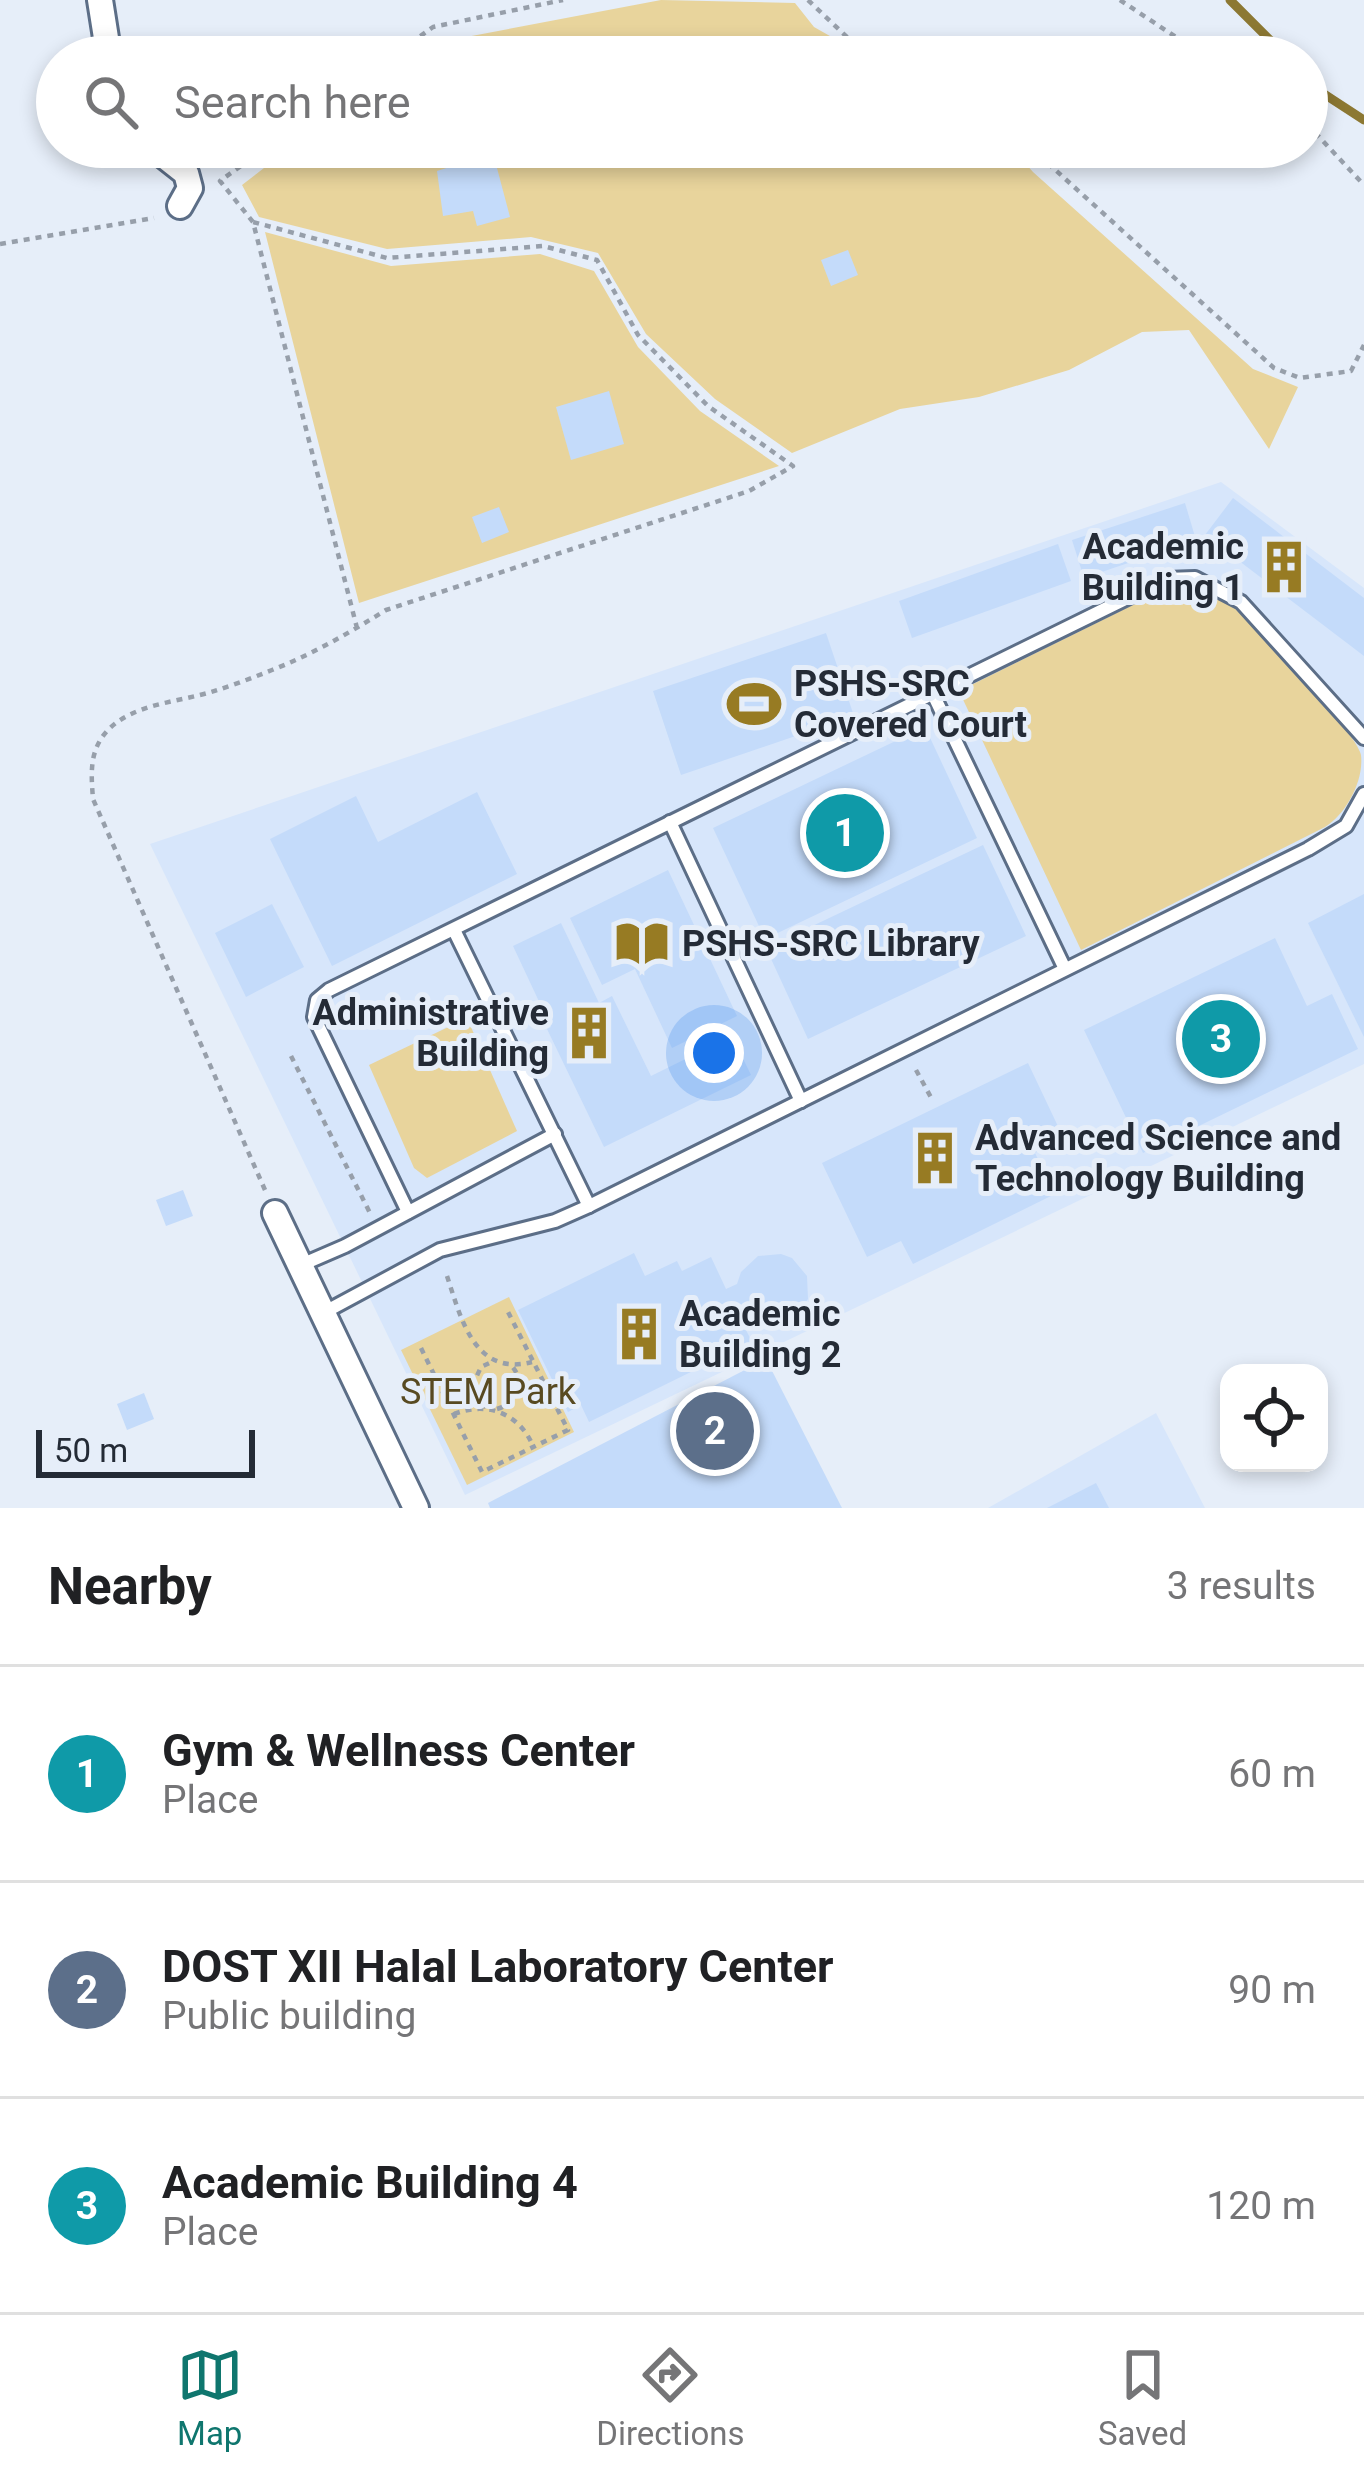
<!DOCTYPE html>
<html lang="en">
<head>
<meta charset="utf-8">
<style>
	:root { --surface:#fff; --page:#f6f6f6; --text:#202124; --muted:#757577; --line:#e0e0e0; --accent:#0f766e }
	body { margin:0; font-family:Roboto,sans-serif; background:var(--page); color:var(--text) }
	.controls { position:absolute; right:36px; bottom:36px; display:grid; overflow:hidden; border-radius:24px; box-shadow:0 6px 18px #0003 }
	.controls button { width:108px; height:108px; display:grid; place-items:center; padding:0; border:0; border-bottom:3px solid var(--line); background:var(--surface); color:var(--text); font:60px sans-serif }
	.scale { position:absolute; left:36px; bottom:30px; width:219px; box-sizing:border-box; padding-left:12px; border:6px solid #242b36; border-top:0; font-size:33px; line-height:42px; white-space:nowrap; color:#242b36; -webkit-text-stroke:9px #e6eef9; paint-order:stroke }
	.you { position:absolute; left:714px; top:1053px; width:42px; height:42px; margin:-30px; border:9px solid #fff; border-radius:50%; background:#1a73e8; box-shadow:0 0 0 18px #1a73e833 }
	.badge { display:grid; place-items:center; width:78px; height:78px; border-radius:50%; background:var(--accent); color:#fff; font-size:39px; font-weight:700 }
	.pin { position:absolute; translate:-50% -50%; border:6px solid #fff; box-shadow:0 3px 12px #0006 }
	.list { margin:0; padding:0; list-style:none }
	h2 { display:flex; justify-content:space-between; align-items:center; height:156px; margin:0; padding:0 48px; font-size:51px }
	h2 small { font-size:39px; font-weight:400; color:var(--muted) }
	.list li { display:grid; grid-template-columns:78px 1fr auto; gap:36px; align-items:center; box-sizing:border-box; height:216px; padding:0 48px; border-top:3px solid var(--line) }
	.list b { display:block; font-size:45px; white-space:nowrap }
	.list p { margin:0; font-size:39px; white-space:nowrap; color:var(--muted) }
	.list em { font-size:39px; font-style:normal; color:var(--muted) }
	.icon { flex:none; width:66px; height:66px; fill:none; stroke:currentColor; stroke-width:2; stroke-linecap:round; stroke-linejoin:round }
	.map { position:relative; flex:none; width:1364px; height:1508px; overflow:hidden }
	.search { position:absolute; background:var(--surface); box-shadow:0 6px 18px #0003; left:36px; right:36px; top:36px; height:132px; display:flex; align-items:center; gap:30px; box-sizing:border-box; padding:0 42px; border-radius:66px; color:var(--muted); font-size:45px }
	.sheet { height:804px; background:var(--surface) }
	nav { display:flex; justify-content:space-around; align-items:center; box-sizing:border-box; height:168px; border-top:3px solid var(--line); background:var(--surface); font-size:33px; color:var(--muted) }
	nav a { display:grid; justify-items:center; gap:6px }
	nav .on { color:var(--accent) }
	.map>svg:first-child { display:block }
	.built { fill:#d7e6fb }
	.green { fill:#e8d49c }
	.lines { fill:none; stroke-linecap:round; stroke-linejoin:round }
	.stream { stroke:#8c7833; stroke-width:9 }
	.building { fill:#c4dbfa }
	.lane-casing { stroke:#5c6e87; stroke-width:18 }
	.street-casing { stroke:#5c6e87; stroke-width:30 }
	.path { stroke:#979faa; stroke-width:4.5; stroke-dasharray:6 6; stroke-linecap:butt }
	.lane { stroke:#fff; stroke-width:12 }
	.street { stroke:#fff; stroke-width:24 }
	.labels { text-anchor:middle; stroke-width:10; stroke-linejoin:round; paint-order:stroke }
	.poi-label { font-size:36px; font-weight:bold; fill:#242b36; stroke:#e6eef9; text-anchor:start }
	.park-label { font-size:36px; fill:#584a21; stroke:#e6eef9 }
</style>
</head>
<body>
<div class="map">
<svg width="1364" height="1508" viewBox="0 0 1364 1508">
	<rect width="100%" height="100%" fill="#e6eef9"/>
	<g class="built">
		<polygon points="1221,482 1364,588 1364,1064 465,1495 150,844"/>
		<polygon points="1156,1413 1205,1508 988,1508"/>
	</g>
	<g class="green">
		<polygon points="661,0 795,3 814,27 867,57 409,57 424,45"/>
		<polygon points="291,147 1011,147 1033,172 1253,369 1298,387 1269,449 1189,330 1142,332 1069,370 979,397 900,409 792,453 715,399 646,334 598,253 531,237 387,249 259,217 242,185"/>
		<polygon points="265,232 391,266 540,254 594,271 638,347 700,411 779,466 359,603"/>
		<path d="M 1187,588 C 1202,590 1219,596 1231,605 C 1254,624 1355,730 1361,755 C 1364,781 1346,814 1325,827 L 1081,950 L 959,691 L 1157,593 Z"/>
		<polygon points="467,1018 517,1131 427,1178 414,1168 369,1065"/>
		<polygon points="509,1297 574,1432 467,1485 401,1350"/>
	</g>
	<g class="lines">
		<g class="stream">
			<polyline points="1230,0 1287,57"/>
			<polyline points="1307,78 1321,92 1364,120"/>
		</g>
	</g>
	<g class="building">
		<polygon points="493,153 510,217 477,226 473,211 443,216 437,171"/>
		<polygon points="848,250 858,275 831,286 821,260"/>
		<polygon points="609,391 624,444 571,460 556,407"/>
		<polygon points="1233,498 1364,598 1364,656 1205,535"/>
		<polygon points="1185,503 1196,540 1084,578 1072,540"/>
		<polygon points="499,507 509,532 482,543 472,517"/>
		<polygon points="1058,544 1071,581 912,638 899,601"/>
		<polygon points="826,633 854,716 681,775 653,691"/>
		<polygon points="925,727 977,838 765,939 713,828"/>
		<polygon points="477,792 517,874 332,966 270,839 356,796 378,842"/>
		<polygon points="983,845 1026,936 808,1039 766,948"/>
		<polygon points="668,870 737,1016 672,1048 635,969 602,985 570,918"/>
		<polygon points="1364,894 1364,1037 1308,923"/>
		<polygon points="272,904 304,967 246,997 215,933"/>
		<polygon points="561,923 599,1003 612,996 651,1076 732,1036 751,1075 604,1147 547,1029 551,1027 513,946"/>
		<polygon points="1275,938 1307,1006 1332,994 1358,1049 1143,1153 1084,1030"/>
		<polygon points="1028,1063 1064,1139 1035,1153 1055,1194 913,1264 901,1241 867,1257 822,1163"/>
		<polygon points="183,1190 193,1216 166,1226 156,1200"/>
		<polygon points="634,1253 645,1276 677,1261 682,1271 711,1257 726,1289 737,1284 741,1272 758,1256 781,1254 792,1258 807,1276 808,1299 794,1318 783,1324 771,1326 749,1317 741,1320 752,1342 589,1422 581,1405 568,1412 518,1310"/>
		<polygon points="766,1359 842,1508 490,1508 488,1503"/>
		<polygon points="144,1393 154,1419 127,1430 117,1404"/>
		<polygon points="1096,1483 1109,1508 1047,1508"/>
	</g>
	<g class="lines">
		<defs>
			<g id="lane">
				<polyline points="932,692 1065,969"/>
				<polyline points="670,822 801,1101"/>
				<polyline points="454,930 589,1206"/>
				<polyline points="408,1212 314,1017 317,1000 329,990 1166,579 1195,578 1241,602 1364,738"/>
				<polyline points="301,1265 345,1246 555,1134"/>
				<polyline points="323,1313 440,1250 555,1221 589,1206 1308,849 1346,826 1364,794"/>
			</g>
			<g id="street">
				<polyline points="100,0 109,57"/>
				<polyline points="153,147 186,173 190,188 180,206"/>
				<polyline points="275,1213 416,1508"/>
			</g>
		</defs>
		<use href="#lane" class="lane-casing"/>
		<use href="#street" class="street-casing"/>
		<g class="path">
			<polyline points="808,0 850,40 897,57"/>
			<polyline points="1120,0 1206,57"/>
			<polyline points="391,57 433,27 563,0"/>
			<polyline points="1307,124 1364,185"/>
			<polyline points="1030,147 1274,368 1300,378 1351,371 1364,345"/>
			<polyline points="253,222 220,181 267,147"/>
			<polyline points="0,244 154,218"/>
			<polyline points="291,1056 370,1213"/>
			<polyline points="916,1070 933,1101"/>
			<path d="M 265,1190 L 93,799 C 91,773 89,750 108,730 C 133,704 178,702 211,692 C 231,686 252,678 272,670 C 313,654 349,633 386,610 L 749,491 L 793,466 L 708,406 L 638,335 L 597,260 L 543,246 L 387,258 L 253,222 L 357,628"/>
			<path d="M 447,1276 C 461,1318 474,1377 532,1362"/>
			<polyline points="421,1348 482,1472 568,1430 507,1310"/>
			<polyline points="486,1408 474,1382 481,1367 494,1361"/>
			<path d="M 497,1409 C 520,1402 527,1382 510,1364"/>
			<path d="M 454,1414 C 487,1401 519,1413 533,1446"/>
		</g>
		<use href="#lane" class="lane"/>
		<use href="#street" class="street"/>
	</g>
	<defs>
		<symbol id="building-bare" viewBox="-9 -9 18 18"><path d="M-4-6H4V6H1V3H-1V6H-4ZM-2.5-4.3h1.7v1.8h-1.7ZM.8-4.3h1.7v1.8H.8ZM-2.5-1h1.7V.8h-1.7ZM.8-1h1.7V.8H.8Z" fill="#977b23" stroke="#e6eef9" stroke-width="2.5" paint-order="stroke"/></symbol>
		<symbol id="stadium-bare" viewBox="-9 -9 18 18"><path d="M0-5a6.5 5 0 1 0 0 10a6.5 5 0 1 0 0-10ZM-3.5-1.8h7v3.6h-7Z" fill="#977b23" stroke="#e6eef9" stroke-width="2.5" paint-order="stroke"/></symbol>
		<symbol id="library-bare" viewBox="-9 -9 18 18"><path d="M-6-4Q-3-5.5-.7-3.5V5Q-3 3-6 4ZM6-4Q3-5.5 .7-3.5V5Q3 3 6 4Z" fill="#977b23" stroke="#e6eef9" stroke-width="2.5" paint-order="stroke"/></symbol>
	</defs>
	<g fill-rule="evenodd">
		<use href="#building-bare" x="1246" y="529" width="76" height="76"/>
		<use href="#stadium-bare" x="716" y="666" width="76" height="76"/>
		<use href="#library-bare" x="604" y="905" width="76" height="76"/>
		<use href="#building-bare" x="551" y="995" width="76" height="76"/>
		<use href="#building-bare" x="897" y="1120" width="76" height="76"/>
		<use href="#building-bare" x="601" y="1296" width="76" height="76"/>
	</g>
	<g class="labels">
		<g class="poi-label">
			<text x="1244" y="559" text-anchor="end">Academic<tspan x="1244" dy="41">Building 1</tspan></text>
			<text x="794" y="696">PSHS-SRC<tspan x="794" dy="41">Covered Court</tspan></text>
			<text x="682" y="956">PSHS-SRC Library</text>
			<text x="549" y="1025" text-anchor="end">Administrative<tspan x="549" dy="41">Building</tspan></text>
			<text x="975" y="1150">Advanced Science and<tspan x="975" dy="41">Technology Building</tspan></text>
			<text x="679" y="1326">Academic<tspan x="679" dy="41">Building 2</tspan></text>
		</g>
		<g class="park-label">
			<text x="488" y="1404">STEM Park</text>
		</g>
	</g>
</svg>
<div class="controls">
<button><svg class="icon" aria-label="locate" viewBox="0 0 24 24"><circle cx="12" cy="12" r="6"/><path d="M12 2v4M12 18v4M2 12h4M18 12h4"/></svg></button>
</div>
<div class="scale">50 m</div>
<div class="you"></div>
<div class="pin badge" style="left:845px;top:833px;background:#0f9aa8">1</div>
<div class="pin badge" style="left:715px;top:1431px;background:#5c6f8a">2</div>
<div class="pin badge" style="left:1221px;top:1039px;background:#0f9aa8">3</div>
<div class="search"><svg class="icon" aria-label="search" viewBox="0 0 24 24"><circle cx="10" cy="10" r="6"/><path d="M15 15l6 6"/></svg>Search here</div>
</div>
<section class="sheet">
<h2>Nearby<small>3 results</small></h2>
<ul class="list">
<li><span class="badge" style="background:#0f9aa8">1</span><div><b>Gym &amp; Wellness Center</b><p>Place</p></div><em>60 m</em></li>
<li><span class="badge" style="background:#5c6f8a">2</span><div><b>DOST XII Halal Laboratory Center</b><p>Public building</p></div><em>90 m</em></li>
<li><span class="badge" style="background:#0f9aa8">3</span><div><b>Academic Building 4</b><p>Place</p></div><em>120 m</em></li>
</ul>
</section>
<nav>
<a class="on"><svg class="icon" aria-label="map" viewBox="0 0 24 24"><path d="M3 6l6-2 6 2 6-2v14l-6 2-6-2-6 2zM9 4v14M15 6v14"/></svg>Map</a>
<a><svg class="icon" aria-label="directions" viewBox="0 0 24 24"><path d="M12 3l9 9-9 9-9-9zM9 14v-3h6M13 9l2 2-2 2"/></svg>Directions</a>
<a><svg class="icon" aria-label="saved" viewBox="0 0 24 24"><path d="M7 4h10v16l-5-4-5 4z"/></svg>Saved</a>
</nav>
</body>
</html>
